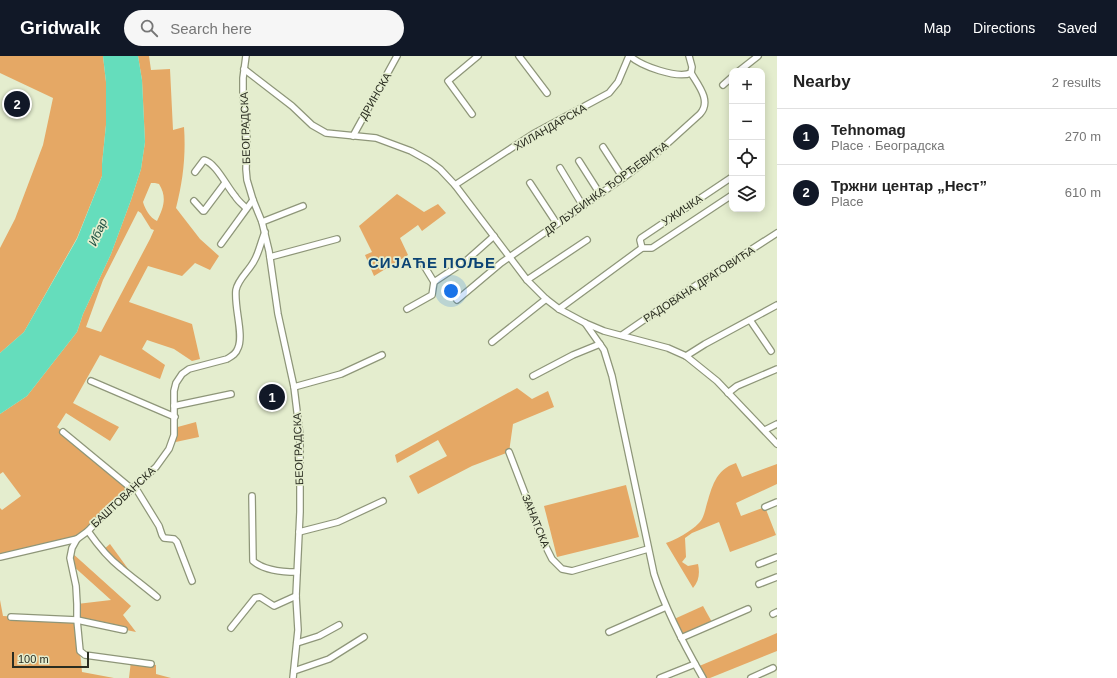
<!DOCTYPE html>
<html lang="en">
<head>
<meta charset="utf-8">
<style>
	:root { --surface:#fff; --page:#f6f6f6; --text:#222; --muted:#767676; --line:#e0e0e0; --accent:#111827 }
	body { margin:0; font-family:Helvetica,sans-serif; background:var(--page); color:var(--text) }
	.controls { position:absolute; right:12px; top:12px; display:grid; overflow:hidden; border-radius:8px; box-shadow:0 2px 10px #0003 }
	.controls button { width:36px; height:36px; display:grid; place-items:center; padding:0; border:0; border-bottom:1px solid var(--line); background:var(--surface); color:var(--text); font:20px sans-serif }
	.scale { position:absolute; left:12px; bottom:10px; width:77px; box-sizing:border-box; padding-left:4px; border:2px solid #2a2d21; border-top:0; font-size:11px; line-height:14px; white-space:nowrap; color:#2a2d21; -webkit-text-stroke:3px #e4edce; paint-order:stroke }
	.you { position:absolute; left:451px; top:235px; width:14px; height:14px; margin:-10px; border:3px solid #fff; border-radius:50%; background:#1a73e8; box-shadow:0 0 0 6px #1a73e833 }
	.badge { display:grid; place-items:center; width:26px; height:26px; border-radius:50%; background:var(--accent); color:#fff; font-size:13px; font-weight:700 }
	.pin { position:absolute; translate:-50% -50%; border:2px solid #fff; box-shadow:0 1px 4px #0006 }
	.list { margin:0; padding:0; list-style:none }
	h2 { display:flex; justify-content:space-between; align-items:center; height:52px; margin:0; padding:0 16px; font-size:17px }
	h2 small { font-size:13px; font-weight:400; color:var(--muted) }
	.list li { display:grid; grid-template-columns:26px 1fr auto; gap:12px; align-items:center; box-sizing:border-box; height:56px; padding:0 16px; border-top:1px solid var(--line) }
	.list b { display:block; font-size:15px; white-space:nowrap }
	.list p { margin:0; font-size:13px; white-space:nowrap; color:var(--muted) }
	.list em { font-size:13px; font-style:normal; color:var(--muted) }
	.icon { flex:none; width:22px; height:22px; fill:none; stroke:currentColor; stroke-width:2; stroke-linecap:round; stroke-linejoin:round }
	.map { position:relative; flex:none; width:777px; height:622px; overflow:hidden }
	header { display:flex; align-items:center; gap:24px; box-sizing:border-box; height:56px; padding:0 20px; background:var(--accent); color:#fff }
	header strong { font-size:19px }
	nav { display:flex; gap:22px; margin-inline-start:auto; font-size:14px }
	.search { width:280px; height:36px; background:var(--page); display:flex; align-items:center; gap:10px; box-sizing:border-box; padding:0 14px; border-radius:22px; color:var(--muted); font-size:15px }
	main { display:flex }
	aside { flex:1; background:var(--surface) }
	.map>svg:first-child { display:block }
	.green { fill:#e5a865; fill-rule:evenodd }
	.water { fill:#65ddbc }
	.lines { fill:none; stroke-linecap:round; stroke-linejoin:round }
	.street-casing { stroke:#8e9679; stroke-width:8 }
	.street { stroke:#fff; stroke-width:5.5 }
	.labels { text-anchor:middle; stroke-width:3.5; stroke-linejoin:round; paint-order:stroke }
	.street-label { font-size:11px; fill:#2a2d21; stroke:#e4edce }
	.water-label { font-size:12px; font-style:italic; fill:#194c3f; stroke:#e4edce }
	.district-label { font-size:15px; font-weight:bold; letter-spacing:1px; fill:#0b4374; stroke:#e4edce }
</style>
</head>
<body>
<header>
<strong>Gridwalk</strong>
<div class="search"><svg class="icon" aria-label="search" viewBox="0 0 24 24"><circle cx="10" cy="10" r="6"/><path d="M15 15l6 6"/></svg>Search here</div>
<nav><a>Map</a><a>Directions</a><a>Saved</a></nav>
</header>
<main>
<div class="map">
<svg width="777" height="622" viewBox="0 0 777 622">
	<rect width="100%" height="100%" fill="#e4edce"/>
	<g class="green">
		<polygon points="0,0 103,0 106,26 106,69 102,108 102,120 77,182 24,276 0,297 0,192 15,163 43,89 53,42 0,17"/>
		<path d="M 138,0 L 149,0 L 151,14 L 170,13 L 173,74 L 184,71 C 186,99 183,125 176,152 L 200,183 L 219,200 L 210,214 L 195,207 L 182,220 L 148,210 L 129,246 L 192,268 L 200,303 L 192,305 L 174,293 L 147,284 L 142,293 L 165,309 L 160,323 L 100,299 L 73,347 L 119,371 L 110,385 L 66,357 L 57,371 L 132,433 L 77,483 L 0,501 L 0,452 L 2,454 L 21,440 L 3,416 L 0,418 L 0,358 L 27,340 L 77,276 L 83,258 L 111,198 L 131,144 L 141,113 L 145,86 L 142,24 ZM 151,127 L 155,127 L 159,128 C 167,141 164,151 157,165 C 150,162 145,153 143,146 ZM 138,155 L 141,157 L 151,173 L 154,174 L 150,183 L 101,276 L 86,271 L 103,224 Z"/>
		<polygon points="397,138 424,156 438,148 446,157 422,175 418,169 400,182 408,199 374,220 365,199 372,196 359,170"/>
		<polygon points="517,332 532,343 548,335 554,351 513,368 509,396 472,410 418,438 409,420 447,400 438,384 397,407 395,399"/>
		<polygon points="196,366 199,381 171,387 174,372"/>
		<path d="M 736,407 L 742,421 L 777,408 L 777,428 L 736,447 L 741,460 L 765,451 L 776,479 L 730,496 L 719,466 L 692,477 L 685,482 L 686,501 L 682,506 L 688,510 L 698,508 C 700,517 699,525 693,532 L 666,487 C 676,484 697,472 702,463 C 704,459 705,455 706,451 C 712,431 715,414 736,407 Z"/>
		<polygon points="626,429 639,481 557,501 544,450"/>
		<polygon points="110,488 134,521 103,494"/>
		<polygon points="71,496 131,550 123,559 136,576 77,564 82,616 114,622 0,622 0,544 3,560 77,564 77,548 111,544 71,508"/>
		<polygon points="703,550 713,568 681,582 672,564"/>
		<polygon points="777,577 777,595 710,622 703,622 697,611"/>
		<polygon points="131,605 156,609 156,618 171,622 129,622"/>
	</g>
	<polygon class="water" points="103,0 138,0 142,24 145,86 141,113 131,144 111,198 83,258 77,276 27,340 0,358 0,297 24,276 77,183 102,120 102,108 106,69 106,26"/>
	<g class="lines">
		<defs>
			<g id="street">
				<polyline points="246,0 243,22 243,40 247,83 246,113 247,124 253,144 262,166 269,195 278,258 294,331 300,380 300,456 296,540 298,574 293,622"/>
				<polyline points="519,0 547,37"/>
				<path d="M 630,0 C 641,10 677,23 691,17"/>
				<polyline points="689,0 692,11 691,17"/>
				<polyline points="244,13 292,50 312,69 326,77 376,82 411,95 429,105 440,113 455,129 527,224 546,243 559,253 585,267 604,275 668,292 686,300 717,325 777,388"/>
				<polyline points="739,15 758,0"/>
				<polyline points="723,29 732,21"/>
				<polyline points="472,58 448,25 478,0"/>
				<polyline points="353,80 397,0"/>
				<polyline points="603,91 623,122"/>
				<polyline points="579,105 600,138"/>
				<polyline points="560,112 583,150"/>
				<path d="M 195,116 L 204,104 C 216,107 227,131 235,140 C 238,145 242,148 246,152"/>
				<polyline points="530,127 557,168"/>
				<polyline points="455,129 533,78 609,37 618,26 629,0"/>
				<polyline points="194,145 203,155 204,155 225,127"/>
				<polyline points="262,166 303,150"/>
				<polyline points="221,188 253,144"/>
				<polyline points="642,192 640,184 641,182 732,121"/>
				<polyline points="270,201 337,183"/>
				<polyline points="423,208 434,226"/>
				<polyline points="527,224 587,184"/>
				<path d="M 457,244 L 501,207 L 623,122 L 658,96 L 700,58 C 712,45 698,29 691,17"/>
				<polyline points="407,253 432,239 434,226 467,204 494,180"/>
				<polyline points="559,253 642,192 652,192 732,139"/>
				<polyline points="750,264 771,295"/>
				<path d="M 585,267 L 604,294 L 612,320 L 654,518 C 666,555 684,589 703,622"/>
				<polyline points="622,279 670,246 777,177"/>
				<polyline points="492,286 546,243"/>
				<polyline points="686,300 705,288 777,249"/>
				<polyline points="533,320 573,299 600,288"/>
				<polyline points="91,325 175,361"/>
				<polyline points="294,331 341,318 382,299"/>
				<polyline points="728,337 737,330 777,313"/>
				<polyline points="174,350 231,338"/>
				<polyline points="765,374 777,368"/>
				<polyline points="63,376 132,433"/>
				<polyline points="509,396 544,487 552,503 562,513 572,515 648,493"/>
				<polyline points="135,431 159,470 162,479 164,482 174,483 177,486 192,525"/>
				<path d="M 252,440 L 253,505 C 265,515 283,516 297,516"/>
				<polyline points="765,451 777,446"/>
				<path d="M 88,475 C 97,488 108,502 121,512 C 133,522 145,531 157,541"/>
				<polyline points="299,476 338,466 383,445"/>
				<polyline points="77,483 72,492 70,502 76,530 77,548 77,564 80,595 85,599 151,608"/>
				<path d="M 0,501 L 77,483 L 88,475 L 104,458 L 156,411 L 169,393 L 174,379 L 174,335 L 176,327 L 182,318 L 189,313 L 227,303 C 232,300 236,298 238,292 C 244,279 234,251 236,234 C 238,223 249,215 254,205 C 259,197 261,185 265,176"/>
				<polyline points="759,508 777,501"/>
				<polyline points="759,528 777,521"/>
				<polyline points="773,558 777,556"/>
				<polyline points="11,561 77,564 124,574"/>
				<polyline points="231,572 255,542 260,541 274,550 296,540"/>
				<polyline points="609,576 666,551"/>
				<polyline points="681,582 748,553"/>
				<polyline points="297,587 319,580 339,569"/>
				<polyline points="294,615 329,603 364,581"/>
				<polyline points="660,622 695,608"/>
				<polyline points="751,622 773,612"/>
			</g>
		</defs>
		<use href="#street" class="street-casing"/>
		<use href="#street" class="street"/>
	</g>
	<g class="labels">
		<g class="street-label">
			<text transform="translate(375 40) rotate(-60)" y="4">ДРИНСКА</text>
			<text transform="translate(550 71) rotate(-30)" y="4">ХИЛАНДАРСКА</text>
			<text transform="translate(245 72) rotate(-92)" y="4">БЕОГРАДСКА</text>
			<text transform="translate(606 132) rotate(-36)" y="4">ДР ЉУБИНКА ЂОРЂЕВИЋА</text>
			<text transform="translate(682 154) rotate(-34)" y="4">УЖИЧКА</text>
			<text transform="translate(699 228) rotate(-33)" y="4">РАДОВАНА ДРАГОВИЋА</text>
			<text transform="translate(298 393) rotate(-92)" y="4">БЕОГРАДСКА</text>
			<text transform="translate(123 441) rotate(-43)" y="4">БАШТОВАНСКА</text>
			<text transform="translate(536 465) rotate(68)" y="4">ЗАНАТСКА</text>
		</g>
		<g class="water-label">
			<text transform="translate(98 176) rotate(-66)" y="4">Ибар</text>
		</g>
		<g class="district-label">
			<text x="432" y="212">СИЈАЋЕ ПОЉЕ</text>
		</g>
	</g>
</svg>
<div class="controls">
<button>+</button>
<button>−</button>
<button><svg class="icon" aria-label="locate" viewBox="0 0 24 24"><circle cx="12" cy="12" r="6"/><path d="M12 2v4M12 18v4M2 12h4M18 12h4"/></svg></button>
<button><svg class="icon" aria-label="layers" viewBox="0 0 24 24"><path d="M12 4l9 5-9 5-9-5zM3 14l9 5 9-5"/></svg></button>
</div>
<div class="scale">100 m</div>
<div class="you"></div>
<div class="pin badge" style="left:272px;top:341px">1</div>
<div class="pin badge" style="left:17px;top:48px">2</div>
</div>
<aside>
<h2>Nearby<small>2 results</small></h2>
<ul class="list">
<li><span class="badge">1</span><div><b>Tehnomag</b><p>Place · Београдска</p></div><em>270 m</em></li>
<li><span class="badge">2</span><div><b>Тржни центар „Нест”</b><p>Place</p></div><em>610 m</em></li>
</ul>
</aside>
</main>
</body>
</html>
